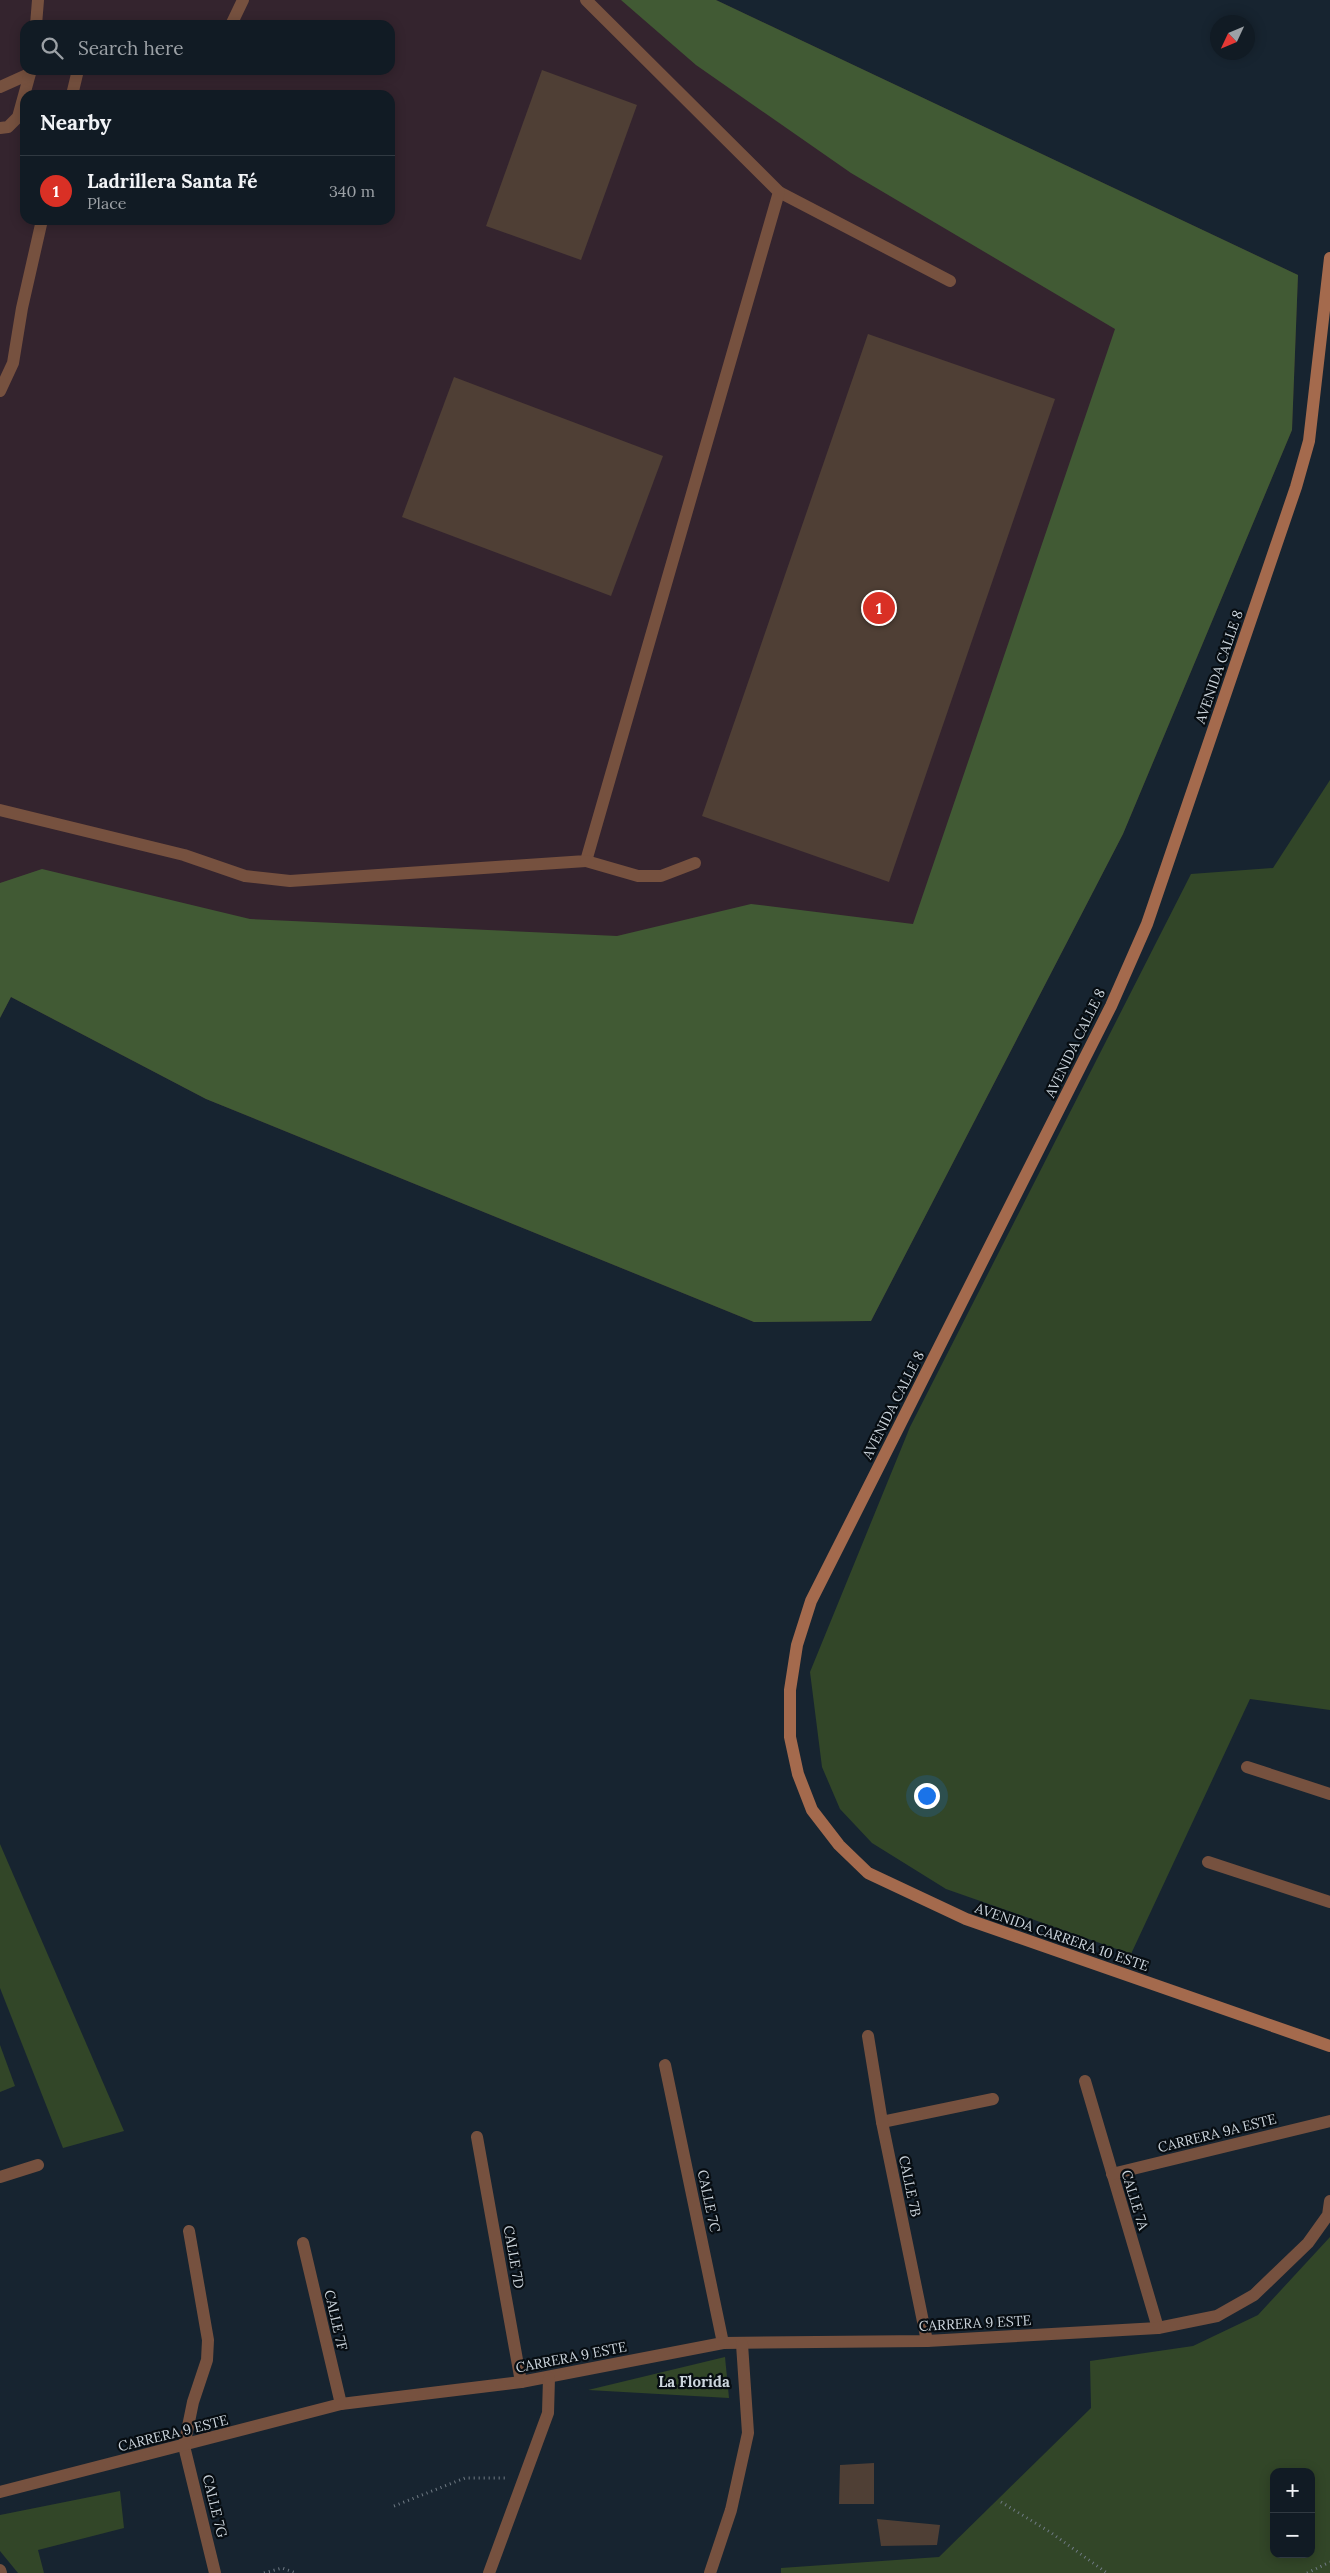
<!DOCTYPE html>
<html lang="en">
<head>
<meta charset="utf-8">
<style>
	:root { --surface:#111b24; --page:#1e2831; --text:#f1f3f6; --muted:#9ca1a6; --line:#303941; --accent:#d93025 }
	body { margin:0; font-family:Lora,serif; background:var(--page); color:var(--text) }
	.controls { position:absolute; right:15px; bottom:15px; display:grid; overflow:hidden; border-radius:10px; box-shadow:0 2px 12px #0003 }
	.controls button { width:45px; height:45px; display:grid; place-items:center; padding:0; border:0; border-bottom:1px solid var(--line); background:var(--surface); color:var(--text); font:25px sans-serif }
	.compass { position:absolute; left:1210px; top:15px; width:45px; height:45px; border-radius:50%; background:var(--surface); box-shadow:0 2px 12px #0003; rotate:226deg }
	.you { position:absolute; left:926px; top:1795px; width:18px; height:18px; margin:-12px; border:4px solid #fff; border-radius:50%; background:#1a73e8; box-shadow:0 0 0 8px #1a73e833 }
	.badge { display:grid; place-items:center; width:32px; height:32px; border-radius:50%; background:var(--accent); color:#fff; font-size:16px; font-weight:700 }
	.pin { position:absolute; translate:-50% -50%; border:2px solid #fff; box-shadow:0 1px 5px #0006 }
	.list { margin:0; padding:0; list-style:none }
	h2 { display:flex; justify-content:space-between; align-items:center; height:65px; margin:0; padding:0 20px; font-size:21px }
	h2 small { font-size:16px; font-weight:400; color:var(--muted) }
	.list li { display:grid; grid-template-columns:32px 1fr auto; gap:15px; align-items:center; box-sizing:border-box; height:70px; padding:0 20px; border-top:1px solid var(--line) }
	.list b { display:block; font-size:19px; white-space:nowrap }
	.list p { margin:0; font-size:16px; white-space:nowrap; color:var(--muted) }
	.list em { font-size:16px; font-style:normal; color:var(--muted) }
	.icon { flex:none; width:28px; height:28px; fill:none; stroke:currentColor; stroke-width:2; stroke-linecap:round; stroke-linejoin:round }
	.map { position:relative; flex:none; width:1330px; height:2573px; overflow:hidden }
	.search { position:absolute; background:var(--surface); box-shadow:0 2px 12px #0003; left:20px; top:20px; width:375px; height:55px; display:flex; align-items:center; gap:12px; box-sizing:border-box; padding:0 18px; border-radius:15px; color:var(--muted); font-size:19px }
	.panel { position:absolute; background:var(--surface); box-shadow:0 2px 12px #0003; left:20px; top:90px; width:375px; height:135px; border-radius:15px }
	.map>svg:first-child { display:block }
	.industrial { fill:#34242e; fill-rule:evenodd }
	.green { fill:#324628; fill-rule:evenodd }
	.forest { fill:#415a34 }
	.building { fill:#4f3f35 }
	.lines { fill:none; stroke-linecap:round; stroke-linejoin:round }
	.path { stroke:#707b85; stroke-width:3; stroke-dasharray:1 4; stroke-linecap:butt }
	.lane { stroke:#76513f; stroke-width:12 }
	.street { stroke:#76513f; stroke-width:12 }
	.secondary { stroke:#a46a4d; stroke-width:12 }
	.labels { text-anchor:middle; stroke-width:4.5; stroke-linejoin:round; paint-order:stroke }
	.street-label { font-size:14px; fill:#ccd5dd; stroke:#070d12 }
	.neighbourhood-label { font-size:15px; font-weight:bold; fill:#ccd5dd; stroke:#070d12 }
</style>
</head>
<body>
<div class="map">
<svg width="1330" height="2573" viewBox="0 0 1330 2573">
	<rect width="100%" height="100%" fill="#172430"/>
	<path class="industrial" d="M 0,0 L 716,0 L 1298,275 L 1292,430 L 1123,834 L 871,1321 L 754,1322 L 206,1099 L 11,997 L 0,1018 ZM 25,25 L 390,25 L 390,70 L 25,70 ZM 25,95 L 390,95 L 390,220 L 25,220 Z"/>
	<g class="green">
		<polygon points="1330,780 1330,1710 1250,1699 1131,1954 946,1889 872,1843 840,1809 822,1767 810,1672 910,1427 1191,874 1273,868"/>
		<polygon points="0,1844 124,2131 63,2148 0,1988"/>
		<polygon points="0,2045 15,2086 0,2092"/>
		<path d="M 1330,2237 L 1330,2573 L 781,2573 L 781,2568 L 939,2557 L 1091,2408 L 1090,2361 L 1193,2346 L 1258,2315 ZM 1274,2472 L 1311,2472 L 1311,2554 L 1274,2554 Z"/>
		<polygon points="725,2357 729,2398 588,2390"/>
		<polygon points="120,2491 124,2528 38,2550 44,2573 18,2573 0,2551 0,2515"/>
	</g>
	<polygon class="forest" points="621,0 716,0 1298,275 1292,430 1123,834 871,1321 754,1322 206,1099 11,997 0,1018 0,883 42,869 250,919 617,936 751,904 913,924 1115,329 851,173 696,65"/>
	<g class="building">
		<polygon points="542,70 637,105 581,260 486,226"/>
		<polygon points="868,334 1055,399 889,882 702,816"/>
		<polygon points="454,377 663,456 611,596 402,517"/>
		<polygon points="874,2463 874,2504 839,2504 840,2465"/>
		<polygon points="877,2519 940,2525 937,2545 881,2546"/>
	</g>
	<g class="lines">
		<g class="path">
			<polyline points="1001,2502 1050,2532 1107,2573"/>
			<polyline points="394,2506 465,2478 505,2478"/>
			<polyline points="264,2573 282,2568 296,2573"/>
			<polyline points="1307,2573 1330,2562"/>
		</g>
		<g class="lane">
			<polyline points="36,25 38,0"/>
			<polyline points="231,25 243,0"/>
			<polyline points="0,87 29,74"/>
			<polyline points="72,95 78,70"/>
			<polyline points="0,128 8,127 18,117 31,70"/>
			<polyline points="779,192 950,281"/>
			<polyline points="0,391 13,363 22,308 42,220"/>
			<polyline points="0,810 184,855 245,876 290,881 586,861 779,192 586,0"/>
			<polyline points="586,861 638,876 661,876 695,863"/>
			<polyline points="882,2122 993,2099"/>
			<polyline points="184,2446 193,2402 207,2360 208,2340 189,2231"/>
		</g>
		<g class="street">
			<polyline points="1247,1767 1330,1794"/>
			<polyline points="1208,1862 1330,1902"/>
			<polyline points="868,2036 882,2122 927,2341"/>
			<polyline points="665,2065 723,2343"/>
			<polyline points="1085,2081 1158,2328"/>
			<polyline points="477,2137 521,2382"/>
			<polyline points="1112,2174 1330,2121"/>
			<polyline points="0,2177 38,2165"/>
			<polyline points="303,2243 341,2404"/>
			<polyline points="184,2446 215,2573"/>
			<polyline points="0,2492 341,2404 521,2382 723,2343 927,2341 1158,2328 1217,2316 1254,2295 1308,2243 1328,2215 1330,2201"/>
			<polyline points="0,2570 1,2573"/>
			<polyline points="489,2573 548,2413 549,2378"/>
			<polyline points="710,2573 731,2510 748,2433 742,2344"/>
		</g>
		<polyline class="secondary" points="1330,258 1309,441 1296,487 1147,924 1111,1006 811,1601 797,1645 790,1690 790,1737 798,1774 812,1810 839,1845 868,1873 966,1919 1330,2046"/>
	</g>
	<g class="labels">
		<g class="street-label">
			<text transform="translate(1219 667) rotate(-71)" y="5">AVENIDA CALLE 8</text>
			<text transform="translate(1075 1043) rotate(-64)" y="5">AVENIDA CALLE 8</text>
			<text transform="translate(893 1405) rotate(-63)" y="5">AVENIDA CALLE 8</text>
			<text transform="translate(1062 1937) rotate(19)" y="5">AVENIDA CARRERA 10 ESTE</text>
			<text transform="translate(1217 2133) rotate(-14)" y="5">CARRERA 9A ESTE</text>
			<text transform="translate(910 2186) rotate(78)" y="5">CALLE 7B</text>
			<text transform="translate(1135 2200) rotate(73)" y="5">CALLE 7A</text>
			<text transform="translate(709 2201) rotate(78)" y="5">CALLE 7C</text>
			<text transform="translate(514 2257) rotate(80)" y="5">CALLE 7D</text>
			<text transform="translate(336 2320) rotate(77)" y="5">CALLE 7F</text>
			<text transform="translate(975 2323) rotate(-3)" y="5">CARRERA 9 ESTE</text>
			<text transform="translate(571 2357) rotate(-11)" y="5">CARRERA 9 ESTE</text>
			<text transform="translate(173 2433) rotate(-14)" y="5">CARRERA 9 ESTE</text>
			<text transform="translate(215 2506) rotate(76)" y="5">CALLE 7G</text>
		</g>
		<g class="neighbourhood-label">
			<text x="694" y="2387">La Florida</text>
		</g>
	</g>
</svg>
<div class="controls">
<button>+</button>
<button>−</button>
</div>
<svg class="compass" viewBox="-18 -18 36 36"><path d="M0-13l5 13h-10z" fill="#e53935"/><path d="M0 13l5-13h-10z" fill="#9ca1a6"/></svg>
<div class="you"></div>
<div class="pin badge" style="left:879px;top:608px">1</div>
<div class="search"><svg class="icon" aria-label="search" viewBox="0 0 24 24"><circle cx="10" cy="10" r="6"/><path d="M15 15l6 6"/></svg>Search here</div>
<section class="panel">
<h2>Nearby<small></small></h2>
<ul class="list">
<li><span class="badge">1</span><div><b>Ladrillera Santa Fé</b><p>Place</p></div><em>340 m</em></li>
</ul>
</section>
</div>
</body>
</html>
